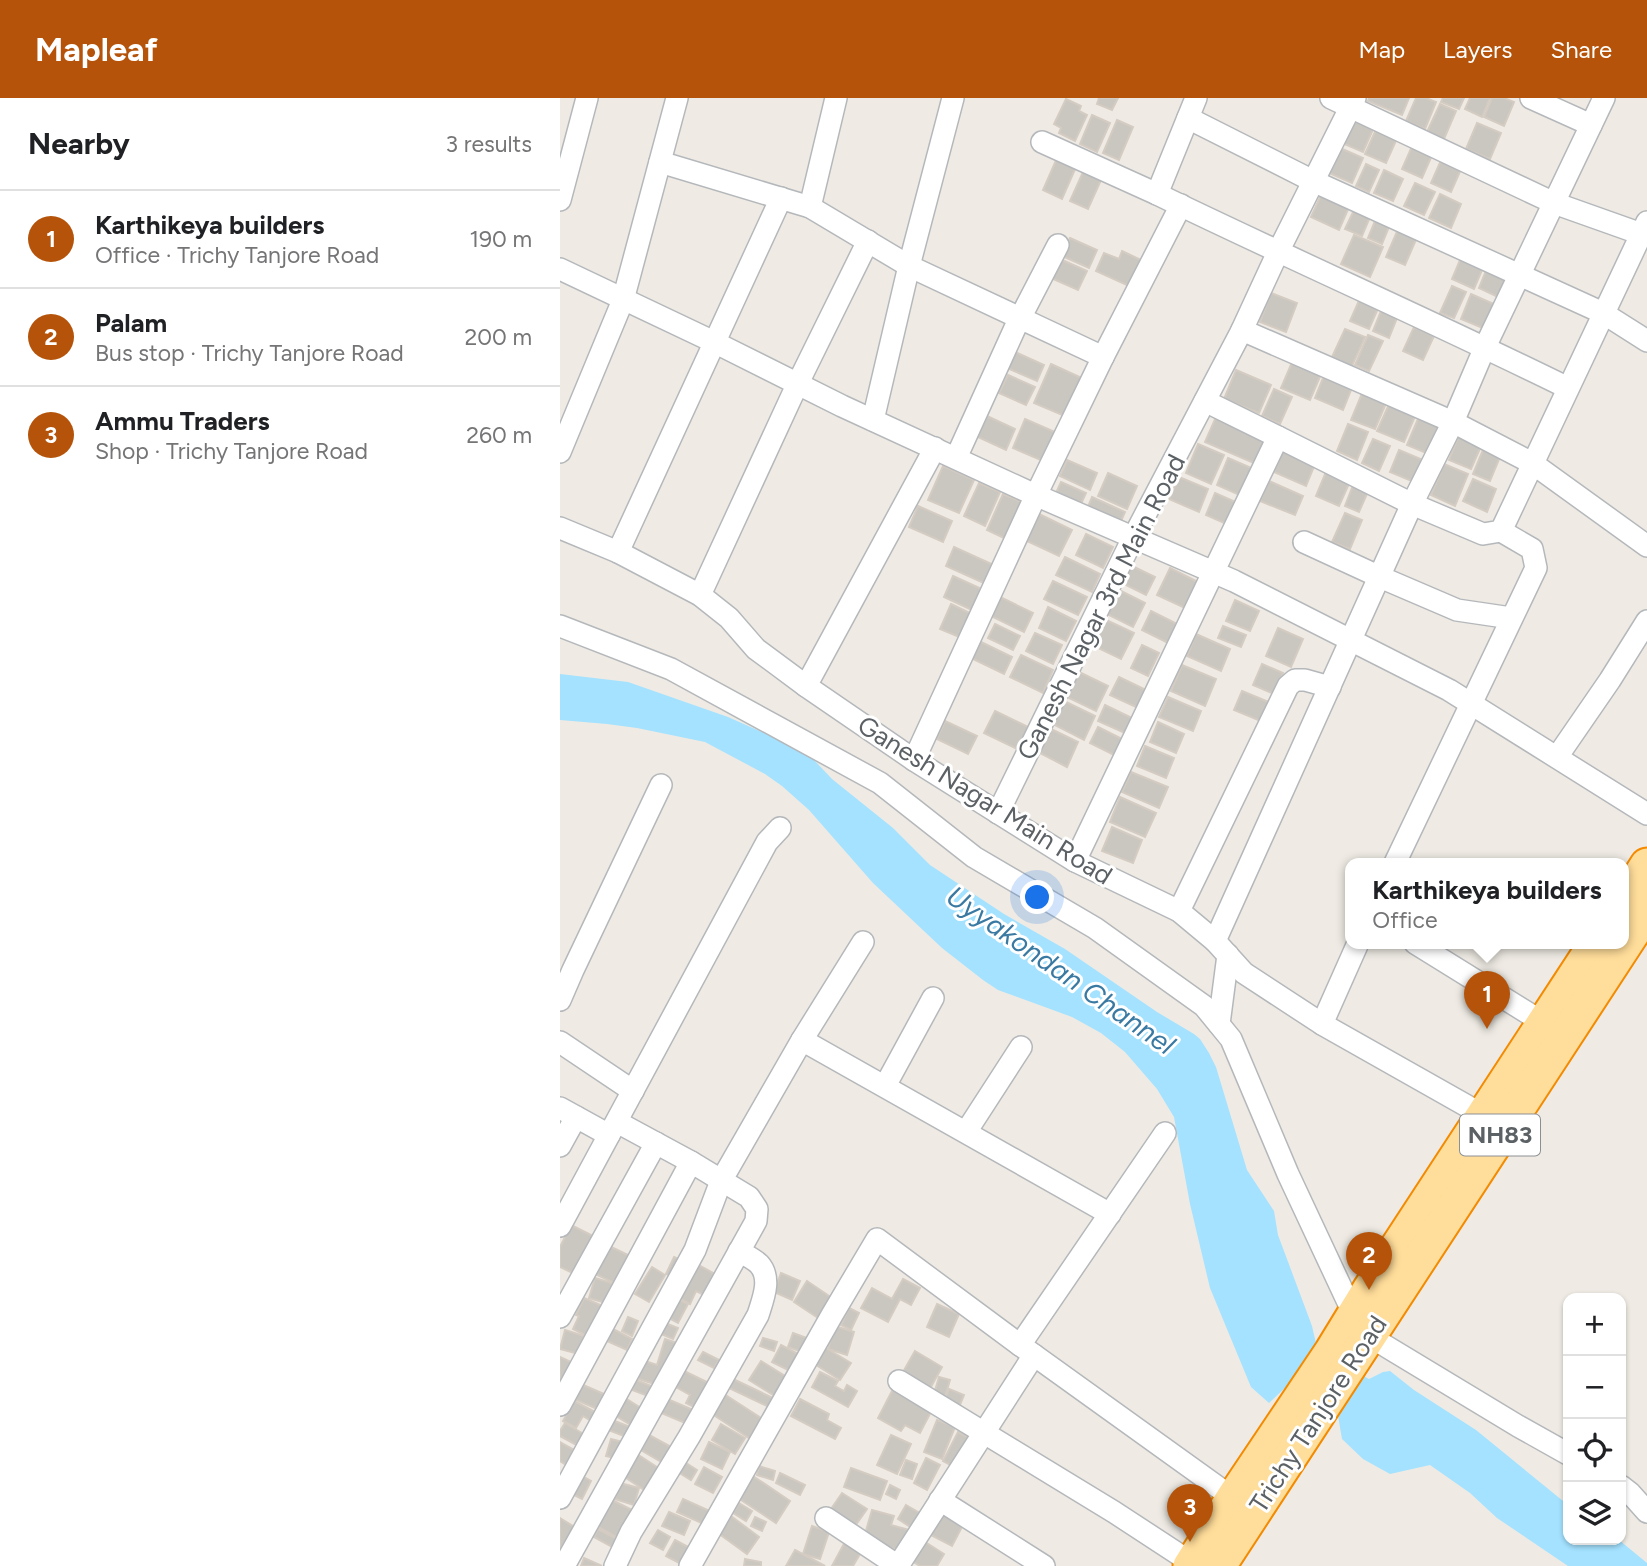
<!DOCTYPE html>
<html lang="en">
<head>
<meta charset="utf-8">
<style>
	:root { --surface:#fff; --page:#f2f2f2; --text:#202124; --muted:#757577; --line:#e0e0e0; --accent:#b45309 }
	body { margin:0; font-family:Figtree,sans-serif; background:var(--page); color:var(--text) }
	.controls { position:absolute; right:21px; bottom:21px; display:grid; overflow:hidden; border-radius:14px; box-shadow:0 2px 5px #0004 }
	.controls button { width:63px; height:63px; display:grid; place-items:center; padding:0; border:0; border-bottom:2px solid var(--line); background:var(--surface); color:var(--text); font:35px sans-serif }
	.you { position:absolute; left:478px; top:800px; width:24px; height:24px; margin:-18px; border:5px solid #fff; border-radius:50%; background:#1a73e8; box-shadow:0 0 0 10px #1a73e833 }
	.badge { display:grid; place-items:center; width:46px; height:46px; border-radius:50%; background:var(--accent); color:#fff; font-size:23px; font-weight:700 }
	.pin { position:absolute; translate:-50% -58px; filter:drop-shadow(0 2px 4px #0008) }
	.pin::after { content:''; position:absolute; top:37px; width:24px; height:21px; background:inherit; clip-path:polygon(0 0,100% 0,50% 100%) }
	.popup { position:absolute; left:785px; top:760px; width:284px; height:91px; box-sizing:border-box; display:grid; place-content:center; border-radius:14px; background:var(--surface); filter:drop-shadow(0 2px 5px #0005); font-size:23px; white-space:nowrap; color:var(--muted) }
	.popup b { font-size:26px; color:var(--text) }
	.popup::after { content:''; position:absolute; left:50%; top:100%; margin-left:-14px; border:14px solid transparent; border-top-color:var(--surface) }
	.list { margin:0; padding:0; list-style:none }
	h2 { display:flex; justify-content:space-between; align-items:center; height:91px; margin:0; padding:0 28px; font-size:30px }
	h2 small { font-size:23px; font-weight:400; color:var(--muted) }
	.list li { display:grid; grid-template-columns:46px 1fr auto; gap:21px; align-items:center; box-sizing:border-box; height:98px; padding:0 28px; border-top:2px solid var(--line) }
	.list b { display:block; font-size:26px; white-space:nowrap }
	.list p { margin:0; font-size:23px; white-space:nowrap; color:var(--muted) }
	.list em { font-size:23px; font-style:normal; color:var(--muted) }
	.icon { flex:none; width:38px; height:38px; fill:none; stroke:currentColor; stroke-width:2; stroke-linecap:round; stroke-linejoin:round }
	.map { position:relative; flex:none; width:1087px; height:1468px; overflow:hidden }
	header { display:flex; align-items:center; gap:42px; box-sizing:border-box; height:98px; padding:0 35px; background:var(--accent); color:#fff }
	header strong { font-size:33px }
	nav { display:flex; gap:38px; margin-inline-start:auto; font-size:24px }
	main { display:flex }
	aside { flex:1; background:var(--surface) }
	.map>svg:first-child { display:block }
	.water { fill:#a4e2ff }
	.building { fill:#cac6c0; stroke:#d4ccc2; stroke-width:2 }
	.lines { fill:none; stroke-linecap:round; stroke-linejoin:round }
	.minor-casing { stroke:#b5b8bb; stroke-width:24 }
	.trunk-casing { stroke:#f38a00; stroke-width:37 }
	.minor { stroke:#fff; stroke-width:21 }
	.trunk { stroke:#ffdd9a; stroke-width:33 }
	.labels { text-anchor:middle; stroke-width:6; stroke-linejoin:round; paint-order:stroke }
	.shield { fill:#fff; stroke:#8d9093; stroke-width:2 }
	.shield-label { font-size:24px; font-weight:bold; fill:#5c6165 }
	.street-label { font-size:26px; fill:#5c6165; stroke:#fff }
	.water-label { font-size:28px; font-style:italic; fill:#3979a2; stroke:#fff }
</style>
</head>
<body>
<header>
<strong>Mapleaf</strong>
<nav><a>Map</a><a>Layers</a><a>Share</a></nav>
</header>
<main>
<aside>
<h2>Nearby<small>3 results</small></h2>
<ul class="list">
<li><span class="badge">1</span><div><b>Karthikeya builders</b><p>Office · Trichy Tanjore Road</p></div><em>190 m</em></li>
<li><span class="badge">2</span><div><b>Palam</b><p>Bus stop · Trichy Tanjore Road</p></div><em>200 m</em></li>
<li><span class="badge">3</span><div><b>Ammu Traders</b><p>Shop · Trichy Tanjore Road</p></div><em>260 m</em></li>
</ul>
</aside>
<div class="map">
<svg width="1087" height="1468" viewBox="0 0 1087 1468">
	<rect width="100%" height="100%" fill="#efebe4"/>
	<polygon class="water" points="0,576 68,584 168,619 211,638 254,662 272,681 333,730 370,767 444,816 505,851 597,914 634,936 640,941 649,955 656,969 687,1072 714,1113 718,1137 752,1228 757,1250 762,1257 809,1281 823,1274 830,1273 854,1292 916,1332 1008,1407 1008,1442 1059,1442 1087,1465 1087,1468 1008,1468 937,1420 910,1395 870,1367 830,1376 803,1361 782,1341 777,1312 726,1289 709,1305 691,1289 650,1190 630,1106 614,1019 597,991 565,954 541,935 512,919 438,892 423,882 382,850 313,785 249,712 222,688 205,676 145,644 77,630 47,626 0,622"/>
	<g class="building">
		<polygon points="539,0 558,0 552,12 537,6"/>
		<polygon points="809,0 849,0 842,17 808,3"/>
		<polygon points="856,0 866,0 876,4 865,31 846,23"/>
		<polygon points="883,0 904,0 899,11 881,4"/>
		<polygon points="910,0 930,0 922,19 905,11"/>
		<polygon points="932,0 944,0 954,4 944,28 924,19"/>
		<polygon points="506,1 521,8 519,13 527,17 515,43 499,35 501,30 494,26"/>
		<polygon points="880,6 896,13 884,41 867,34"/>
		<polygon points="532,17 550,25 537,54 520,46"/>
		<polygon points="794,17 815,27 803,54 782,45"/>
		<polygon points="557,22 573,29 559,62 543,55"/>
		<polygon points="917,25 941,35 930,61 906,51"/>
		<polygon points="818,27 839,36 826,65 805,56"/>
		<polygon points="853,46 873,55 862,80 842,71"/>
		<polygon points="780,50 803,60 792,85 769,75"/>
		<polygon points="497,60 516,69 502,101 483,92"/>
		<polygon points="882,60 902,69 891,94 871,85"/>
		<polygon points="806,66 819,72 809,94 796,88"/>
		<polygon points="824,72 843,81 833,103 814,95"/>
		<polygon points="523,74 541,82 528,111 510,103"/>
		<polygon points="855,85 875,94 864,117 844,108"/>
		<polygon points="880,96 901,106 891,130 869,120"/>
		<polygon points="761,97 789,109 779,132 751,119"/>
		<polygon points="794,112 810,119 802,138 785,131"/>
		<polygon points="817,118 831,124 822,146 808,140"/>
		<polygon points="839,129 858,137 845,167 826,159"/>
		<polygon points="794,137 823,149 810,179 781,166"/>
		<polygon points="510,140 537,152 529,170 502,158"/>
		<polygon points="562,153 581,162 569,188 536,173 544,155 559,161"/>
		<polygon points="903,155 925,165 914,191 892,181"/>
		<polygon points="500,161 527,173 518,192 491,180"/>
		<polygon points="927,170 951,181 942,201 919,190"/>
		<polygon points="892,188 906,194 894,220 880,215"/>
		<polygon points="711,195 737,205 726,234 700,224"/>
		<polygon points="911,196 936,207 925,231 901,221"/>
		<polygon points="801,198 820,206 809,231 790,223"/>
		<polygon points="823,208 839,215 829,240 813,233"/>
		<polygon points="854,229 874,238 863,262 843,253"/>
		<polygon points="785,231 805,239 792,268 772,259"/>
		<polygon points="808,237 823,243 809,273 795,267"/>
		<polygon points="455,254 484,267 477,283 447,270"/>
		<polygon points="733,262 762,274 750,302 721,290"/>
		<polygon points="491,266 524,281 507,319 474,305"/>
		<polygon points="676,272 711,287 699,315 664,301"/>
		<polygon points="765,275 793,287 783,312 755,300"/>
		<polygon points="448,277 475,289 466,307 439,295"/>
		<polygon points="714,291 732,299 720,326 702,318"/>
		<polygon points="803,293 827,303 815,331 791,322"/>
		<polygon points="830,304 856,316 844,344 817,333"/>
		<polygon points="860,316 884,326 871,357 847,347"/>
		<polygon points="427,318 455,331 446,352 418,339"/>
		<polygon points="656,319 707,341 696,366 645,344"/>
		<polygon points="465,321 495,334 483,363 453,350"/>
		<polygon points="788,326 808,334 797,362 777,353"/>
		<polygon points="899,337 922,346 911,371 889,362"/>
		<polygon points="813,341 830,348 819,373 802,365"/>
		<polygon points="638,346 664,357 651,386 626,375"/>
		<polygon points="925,347 942,354 930,383 913,376"/>
		<polygon points="839,352 863,362 854,384 830,374"/>
		<polygon points="723,353 755,366 746,388 714,374"/>
		<polygon points="668,360 696,372 684,399 657,387"/>
		<polygon points="507,362 537,375 530,392 500,378"/>
		<polygon points="884,366 908,376 895,408 871,397"/>
		<polygon points="383,368 414,382 399,415 368,402"/>
		<polygon points="768,369 792,379 779,408 756,398"/>
		<polygon points="548,375 577,388 567,411 538,398"/>
		<polygon points="619,379 648,391 639,414 609,401"/>
		<polygon points="913,381 936,391 927,414 903,403"/>
		<polygon points="795,382 810,389 799,414 785,408"/>
		<polygon points="709,383 743,398 735,417 700,403"/>
		<polygon points="501,384 526,395 520,408 495,397"/>
		<polygon points="419,385 440,394 425,428 404,418"/>
		<polygon points="655,395 680,406 671,428 646,417"/>
		<polygon points="443,396 464,405 448,442 427,432"/>
		<polygon points="532,399 565,414 558,430 525,416"/>
		<polygon points="358,408 392,423 383,444 349,429"/>
		<polygon points="785,415 802,422 790,451 772,444"/>
		<polygon points="479,416 512,432 499,458 467,443"/>
		<polygon points="526,436 553,449 543,470 516,457"/>
		<polygon points="394,449 436,468 428,487 386,468"/>
		<polygon points="505,459 540,476 532,494 496,477"/>
		<polygon points="570,467 595,479 586,497 562,485"/>
		<polygon points="610,470 640,485 627,511 597,497"/>
		<polygon points="393,478 426,493 416,514 384,499"/>
		<polygon points="493,483 527,499 518,517 484,501"/>
		<polygon points="557,491 585,505 573,529 545,515"/>
		<polygon points="438,498 473,515 464,534 429,517"/>
		<polygon points="675,502 699,513 690,533 666,523"/>
		<polygon points="391,506 414,517 404,541 380,531"/>
		<polygon points="488,509 516,523 506,543 479,530"/>
		<polygon points="591,513 617,526 608,545 582,532"/>
		<polygon points="544,521 574,535 561,561 532,547"/>
		<polygon points="435,526 460,538 453,552 428,540"/>
		<polygon points="663,528 686,537 681,549 658,540"/>
		<polygon points="718,530 743,541 731,569 706,558"/>
		<polygon points="475,535 502,547 493,566 466,553"/>
		<polygon points="636,536 670,551 661,573 627,558"/>
		<polygon points="419,543 452,559 444,576 411,560"/>
		<polygon points="582,547 599,555 588,578 571,570"/>
		<polygon points="461,557 493,572 483,595 450,579"/>
		<polygon points="702,566 723,575 714,596 693,587"/>
		<polygon points="622,567 656,581 645,608 611,593"/>
		<polygon points="517,573 548,588 536,613 505,598"/>
		<polygon points="559,579 586,592 578,610 550,597"/>
		<polygon points="682,593 711,605 703,624 674,612"/>
		<polygon points="608,599 641,613 633,633 599,619"/>
		<polygon points="504,603 535,618 524,642 493,626"/>
		<polygon points="545,607 574,621 567,636 538,623"/>
		<polygon points="435,613 468,629 457,651 424,635"/>
		<polygon points="385,623 417,638 408,656 377,641"/>
		<polygon points="598,624 624,636 616,655 590,644"/>
		<polygon points="538,629 562,641 554,657 530,645"/>
		<polygon points="491,631 518,644 507,669 480,655"/>
		<polygon points="585,648 614,660 606,680 577,668"/>
		<polygon points="571,674 608,689 599,710 562,694"/>
		<polygon points="560,699 596,715 585,739 550,724"/>
		<polygon points="552,729 582,742 573,765 542,753"/>
		<polygon points="11,1127 39,1141 21,1179 0,1169 0,1149"/>
		<polygon points="45,1146 68,1157 54,1185 31,1174"/>
		<polygon points="114,1159 124,1164 117,1180 106,1176"/>
		<polygon points="131,1163 155,1176 144,1197 136,1193 130,1206 114,1197"/>
		<polygon points="92,1169 105,1177 89,1204 75,1196"/>
		<polygon points="221,1175 240,1183 232,1202 214,1194"/>
		<polygon points="35,1180 55,1186 49,1206 29,1200"/>
		<polygon points="343,1181 360,1190 351,1207 340,1201 328,1224 301,1210 312,1190 332,1201"/>
		<polygon points="247,1183 275,1202 261,1222 234,1204"/>
		<polygon points="114,1199 128,1206 118,1225 105,1218"/>
		<polygon points="24,1200 45,1209 31,1240 13,1231 19,1218 16,1217"/>
		<polygon points="377,1206 399,1216 389,1239 367,1229"/>
		<polygon points="289,1210 299,1215 291,1232 281,1227"/>
		<polygon points="68,1219 78,1223 72,1238 62,1233"/>
		<polygon points="100,1223 118,1230 113,1241 96,1234"/>
		<polygon points="275,1228 294,1234 287,1257 268,1251"/>
		<polygon points="53,1231 72,1241 67,1252 47,1243"/>
		<polygon points="5,1232 24,1238 19,1256 0,1251"/>
		<polygon points="233,1235 247,1240 242,1254 228,1249"/>
		<polygon points="203,1240 217,1244 214,1253 200,1248"/>
		<polygon points="105,1241 117,1245 103,1289 76,1280 82,1262 97,1267"/>
		<polygon points="221,1247 242,1258 234,1275 212,1264"/>
		<polygon points="266,1250 291,1265 280,1282 256,1267"/>
		<polygon points="355,1253 382,1269 367,1296 339,1281"/>
		<polygon points="143,1254 159,1262 154,1270 138,1262"/>
		<polygon points="0,1259 11,1264 0,1287"/>
		<polygon points="201,1263 230,1281 218,1300 189,1282"/>
		<polygon points="124,1273 153,1287 140,1312 126,1305 130,1297 116,1289"/>
		<polygon points="260,1274 278,1283 275,1288 284,1293 287,1287 297,1293 288,1309 252,1289"/>
		<polygon points="379,1279 390,1282 385,1299 374,1296"/>
		<polygon points="173,1281 213,1300 209,1309 169,1290"/>
		<polygon points="76,1282 99,1291 96,1301 72,1292"/>
		<polygon points="21,1286 51,1299 44,1314 14,1301"/>
		<polygon points="334,1289 373,1310 360,1335 345,1327 341,1333 318,1320"/>
		<polygon points="389,1291 404,1297 397,1314 382,1308"/>
		<polygon points="161,1294 204,1322 192,1342 149,1314"/>
		<polygon points="62,1298 81,1310 71,1327 51,1315"/>
		<polygon points="105,1300 138,1314 132,1328 99,1314"/>
		<polygon points="240,1301 269,1316 267,1322 281,1330 275,1341 231,1318"/>
		<polygon points="14,1303 41,1317 36,1326 23,1318 16,1330 3,1323"/>
		<polygon points="47,1320 73,1330 69,1340 43,1330"/>
		<polygon points="377,1322 395,1329 382,1361 364,1354"/>
		<polygon points="5,1325 27,1338 20,1349 0,1338 0,1333"/>
		<polygon points="161,1326 185,1340 175,1356 152,1342"/>
		<polygon points="398,1334 413,1342 398,1371 383,1363"/>
		<polygon points="89,1337 113,1350 105,1366 81,1352"/>
		<polygon points="331,1337 351,1346 337,1376 317,1367"/>
		<polygon points="51,1341 63,1344 59,1361 46,1358"/>
		<polygon points="0,1344 16,1353 8,1368 0,1363"/>
		<polygon points="149,1344 170,1354 162,1371 141,1361"/>
		<polygon points="77,1356 103,1373 89,1395 63,1378"/>
		<polygon points="366,1360 380,1367 367,1392 354,1385"/>
		<polygon points="120,1361 137,1372 131,1382 113,1371"/>
		<polygon points="346,1362 357,1366 352,1381 340,1377"/>
		<polygon points="199,1368 215,1373 213,1382 197,1377"/>
		<polygon points="144,1369 162,1379 153,1395 135,1386"/>
		<polygon points="291,1370 327,1383 320,1402 284,1389"/>
		<polygon points="15,1374 31,1383 22,1401 6,1393"/>
		<polygon points="220,1375 245,1387 240,1397 216,1385"/>
		<polygon points="193,1378 230,1403 216,1425 178,1400"/>
		<polygon points="60,1385 79,1390 74,1407 55,1401"/>
		<polygon points="330,1387 340,1392 336,1401 326,1396"/>
		<polygon points="282,1395 307,1411 293,1431 269,1414"/>
		<polygon points="123,1401 152,1414 146,1427 117,1414"/>
		<polygon points="52,1402 72,1412 58,1440 38,1429"/>
		<polygon points="179,1405 192,1413 186,1423 173,1415"/>
		<polygon points="346,1407 363,1417 355,1432 338,1421"/>
		<polygon points="312,1412 334,1418 331,1427 349,1432 343,1453 303,1443"/>
		<polygon points="109,1414 130,1423 124,1437 102,1428"/>
		<polygon points="380,1415 403,1427 392,1448 369,1436"/>
		<polygon points="171,1418 199,1439 187,1456 158,1435"/>
		<polygon points="195,1419 206,1424 202,1433 191,1428"/>
		<polygon points="0,1420 21,1433 0,1454"/>
		<polygon points="252,1428 269,1434 260,1461 243,1456"/>
		<polygon points="38,1431 59,1442 54,1450 34,1439"/>
		<polygon points="98,1432 110,1439 103,1452 90,1445"/>
		<polygon points="115,1442 130,1450 121,1466 106,1458"/>
		<polygon points="286,1442 303,1451 293,1468 272,1468"/>
		<polygon points="362,1442 384,1456 377,1468 360,1468 350,1462"/>
		<polygon points="235,1452 265,1468 226,1468"/>
		<polygon points="24,1460 42,1468 21,1468"/>
		<polygon points="185,1461 201,1464 201,1468 184,1468"/>
	</g>
	<g class="lines">
		<defs>
			<g id="minor">
				<polyline points="771,0 994,105 1087,138"/>
				<polyline points="971,0 1031,27"/>
				<polyline points="628,20 753,83 1043,215 1087,243"/>
				<polyline points="482,44 597,96 636,0"/>
				<polyline points="100,64 250,109 349,168 543,259"/>
				<path d="M 597,96 C 733,162 872,223 1008,290"/>
				<polyline points="0,102 27,0"/>
				<polyline points="250,109 276,0"/>
				<polyline points="0,171 154,244 282,308 473,396 674,483 889,592 1087,716"/>
				<polyline points="682,232 893,324 972,365 1087,448"/>
				<polyline points="645,303 718,339"/>
				<polyline points="313,322 349,168 393,0"/>
				<polyline points="0,354 63,202 117,0"/>
				<polyline points="396,360 455,230 498,147"/>
				<polyline points="0,430 58,454 140,497 169,520 196,551 246,588 354,662 515,763 619,813 655,843 684,875 762,926 923,1017"/>
				<polyline points="744,444 820,479 897,512 951,520"/>
				<polyline points="58,454 221,100"/>
				<polyline points="140,497 237,287 308,143"/>
				<polyline points="0,528 111,571 320,685 414,759 535,830 644,908 671,941 728,1076 794,1217 809,1238 958,1328 1008,1356"/>
				<polyline points="246,588 375,350"/>
				<polyline points="997,659 1050,582 1087,523"/>
				<polyline points="354,662 476,397 543,259 621,107"/>
				<polyline points="438,715 573,440 682,232 718,154 795,0"/>
				<polyline points="515,763 718,339 852,406 923,436 941,433 1087,124"/>
				<polyline points="835,765 976,470 972,451 941,433"/>
				<polyline points="619,813 728,588 735,582 745,582 770,589"/>
				<polyline points="655,843 852,406 893,324 925,249 1044,0"/>
				<polyline points="855,845 984,925"/>
				<polyline points="0,902 13,872 101,687"/>
				<polyline points="659,926 668,857"/>
				<polyline points="762,926 798,845"/>
				<polyline points="242,942 550,1116"/>
				<polyline points="0,944 73,993"/>
				<polyline points="325,988 373,900"/>
				<polyline points="0,1010 49,1037"/>
				<polyline points="406,1034 461,949"/>
				<polyline points="605,1035 460,1247 673,1400"/>
				<polyline points="0,1048 16,1019"/>
				<polyline points="0,1128 207,744 220,730"/>
				<polyline points="0,1219 96,1045"/>
				<polyline points="339,1283 554,1414 632,1465"/>
				<polyline points="0,1307 131,1064"/>
				<polyline points="1061,1388 1070,1395 1087,1414"/>
				<polyline points="0,1400 135,1152 161,1083 242,942 303,844"/>
				<polyline points="380,1402 484,1468"/>
				<polyline points="266,1420 338,1468"/>
				<polyline points="4,1468 196,1123 197,1111 189,1099 131,1064 57,1024"/>
				<path d="M 55,1468 L 71,1434 L 129,1339 L 198,1217 C 203,1201 212,1180 199,1166 C 194,1161 185,1157 179,1153"/>
				<polyline points="130,1468 272,1217 317,1141 460,1247"/>
				<polyline points="338,1468 474,1257"/>
			</g>
			<g id="trunk">
				<polyline points="1064,803 1087,767"/>
				<polyline points="630,1468 673,1400 771,1254 809,1192 1036,845"/>
				<polyline points="659,1468 1087,813"/>
			</g>
		</defs>
		<use href="#minor" class="minor-casing"/>
		<use href="#trunk" class="trunk-casing"/>
		<use href="#minor" class="minor"/>
		<use href="#trunk" class="trunk"/>
	</g>
	<g class="labels">
		<rect class="shield" x="900" y="1016.5" width="80" height="41" rx="5"/>
		<g class="shield-label">
			<text x="940" y="1045">NH83</text>
		</g>
		<g class="street-label">
			<text transform="translate(541 509) rotate(-63)" y="9">Ganesh Nagar 3rd Main Road</text>
			<text transform="translate(425 702) rotate(32)" y="9">Ganesh Nagar Main Road</text>
			<text transform="translate(758 1316) rotate(-57)" y="9">Trichy Tanjore Road</text>
		</g>
		<g class="water-label">
			<text transform="translate(501 872) rotate(35)" y="10">Uyyakondan Channel</text>
		</g>
	</g>
</svg>
<div class="controls">
<button>+</button>
<button>−</button>
<button><svg class="icon" aria-label="locate" viewBox="0 0 24 24"><circle cx="12" cy="12" r="6"/><path d="M12 2v4M12 18v4M2 12h4M18 12h4"/></svg></button>
<button><svg class="icon" aria-label="layers" viewBox="0 0 24 24"><path d="M12 4l9 5-9 5-9-5zM3 14l9 5 9-5"/></svg></button>
</div>
<div class="you"></div>
<div class="pin badge" style="left:927px;top:931px">1</div>
<div class="popup"><b>Karthikeya builders</b>Office</div>
<div class="pin badge" style="left:809px;top:1192px">2</div>
<div class="pin badge" style="left:630px;top:1444px">3</div>
</div>
</main>
</body>
</html>
